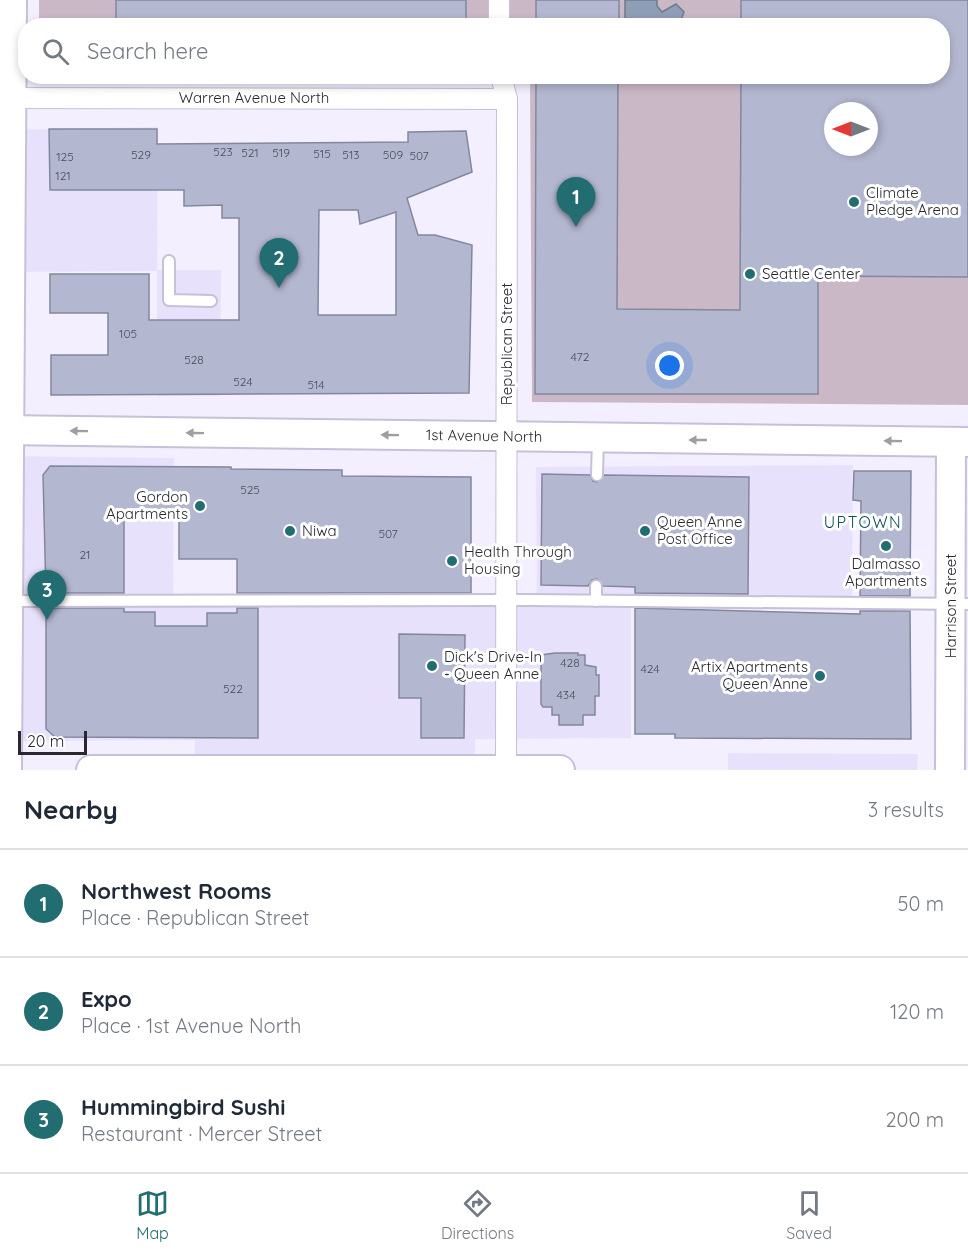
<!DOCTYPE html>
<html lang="en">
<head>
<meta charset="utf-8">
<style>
	:root { --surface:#fff; --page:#f2f2f3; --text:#1f2937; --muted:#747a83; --line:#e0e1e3; --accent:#216d71 }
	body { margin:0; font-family:Quicksand,sans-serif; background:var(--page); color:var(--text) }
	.compass { position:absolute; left:824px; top:102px; width:54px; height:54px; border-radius:50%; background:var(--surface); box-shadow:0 3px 9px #0003; rotate:270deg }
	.scale { position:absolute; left:18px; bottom:15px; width:69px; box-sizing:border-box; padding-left:6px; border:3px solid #2a2731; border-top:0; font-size:16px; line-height:21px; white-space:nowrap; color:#2a2731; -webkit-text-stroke:4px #fff; paint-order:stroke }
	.you { position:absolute; left:670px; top:366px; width:21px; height:21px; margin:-15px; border:4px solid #fff; border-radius:50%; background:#1a73e8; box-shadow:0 0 0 9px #1a73e833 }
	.badge { display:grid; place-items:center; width:39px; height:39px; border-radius:50%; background:var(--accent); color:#fff; font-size:20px; font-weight:700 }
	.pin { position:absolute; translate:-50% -50px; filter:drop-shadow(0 2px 3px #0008) }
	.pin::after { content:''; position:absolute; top:32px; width:21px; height:18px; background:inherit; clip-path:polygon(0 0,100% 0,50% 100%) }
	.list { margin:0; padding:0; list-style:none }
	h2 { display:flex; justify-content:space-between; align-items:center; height:78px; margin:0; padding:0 24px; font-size:26px }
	h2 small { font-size:20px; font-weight:400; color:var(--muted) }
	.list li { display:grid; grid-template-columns:39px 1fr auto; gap:18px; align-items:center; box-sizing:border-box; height:108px; padding:0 24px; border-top:2px solid var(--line) }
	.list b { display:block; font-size:22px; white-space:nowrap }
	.list p { margin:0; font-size:20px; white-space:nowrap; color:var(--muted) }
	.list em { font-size:20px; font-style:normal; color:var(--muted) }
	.icon { flex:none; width:33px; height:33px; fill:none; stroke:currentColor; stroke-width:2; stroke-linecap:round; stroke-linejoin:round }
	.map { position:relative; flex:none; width:968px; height:770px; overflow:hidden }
	.search { position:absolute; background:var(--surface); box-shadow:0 3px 9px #0003; left:18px; right:18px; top:18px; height:66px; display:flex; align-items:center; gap:15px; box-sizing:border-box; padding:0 21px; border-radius:24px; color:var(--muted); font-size:22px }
	.sheet { height:402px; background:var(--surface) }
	nav { display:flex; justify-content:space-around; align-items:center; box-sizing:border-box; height:84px; border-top:2px solid var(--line); background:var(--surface); font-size:16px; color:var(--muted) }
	nav a { display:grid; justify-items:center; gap:3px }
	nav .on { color:var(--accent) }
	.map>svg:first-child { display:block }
	.built { fill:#e8e1fc }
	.green { fill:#cbb8c6; fill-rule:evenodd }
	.water { fill:#8e9eb6; stroke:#707a8e; stroke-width:1.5 }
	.building { fill:#b3b7d0; stroke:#83879e; stroke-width:1.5; fill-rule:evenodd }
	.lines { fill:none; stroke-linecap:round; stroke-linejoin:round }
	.lane-casing { stroke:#c6c0d8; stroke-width:14 }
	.street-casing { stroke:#c6c0d8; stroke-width:22 }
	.secondary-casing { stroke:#c6c0d8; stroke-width:32 }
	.lane { stroke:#fff; stroke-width:10 }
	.street { stroke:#fff; stroke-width:20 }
	.secondary { stroke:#fff; stroke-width:28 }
	.oneway { fill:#9f9ea2 }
	.poi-dot { fill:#216d71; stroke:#fff; stroke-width:2 }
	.labels { text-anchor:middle; stroke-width:6; stroke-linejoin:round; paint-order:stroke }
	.number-label { font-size:12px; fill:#4c4b59 }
	.street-label { font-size:15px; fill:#2a2731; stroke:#fff }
	.poi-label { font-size:15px; fill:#2a2731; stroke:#fff; text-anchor:start }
	.neighbourhood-label { font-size:16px; letter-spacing:1.5px; fill:#0d4d50; stroke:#fff }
</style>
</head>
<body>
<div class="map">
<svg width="968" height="770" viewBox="0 0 968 770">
	<rect width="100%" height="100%" fill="#f3efff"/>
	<g class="built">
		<polygon points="158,127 157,270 221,270 220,396 157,396 157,271 0,272 0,130"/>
		<polygon points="0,456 174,458 173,605 537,605 536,467 853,465 852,597 631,597 631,738 475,739 475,770 195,770 195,740 0,741"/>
		<polygon points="728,753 918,754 917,770 728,770"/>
	</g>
	<path class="green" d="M 39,0 L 968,0 L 968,405 L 532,402 L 530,77 L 942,76 L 942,26 L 39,26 ZM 833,111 L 869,111 L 869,147 L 833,147 Z"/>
	<polygon class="water" points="625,0 657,0 657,6 662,12 676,4 684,12 679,25 625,25"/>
	<g class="building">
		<rect x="116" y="0" width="350" height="26"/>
		<rect x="536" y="0" width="83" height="26"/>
		<path d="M 741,0 L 968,0 L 968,277 L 818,276 L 818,394 L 535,394 L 536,76 L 618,76 L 617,309 L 740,310 L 741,76 L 942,76 L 942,26 L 741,26 ZM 833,111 L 869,111 L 869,147 L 833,147 Z"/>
		<path d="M 49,129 L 157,129 L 157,144 L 408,142 L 408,132 L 466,131 L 472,172 L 407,198 L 418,235 L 435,235 L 472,245 L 469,393 L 51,395 L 51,355 L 108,355 L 108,313 L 50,313 L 50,274 L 149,274 L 149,320 L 239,320 L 239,218 L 222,218 L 222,205 L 184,206 L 184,190 L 50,190 ZM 319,210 L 358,210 L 360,224 L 396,212 L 396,315 L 318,315 Z"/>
		<polygon points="50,466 231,467 231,469 342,470 342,476 471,477 471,593 237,593 237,559 179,559 179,519 124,519 124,593 46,593 43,475"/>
		<polygon points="854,471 911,471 910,596 860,596 861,501 853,500"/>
		<polygon points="542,474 590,475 593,481 597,482 604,475 749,477 748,594 635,593 635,587 603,586 597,579 592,580 588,586 541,585"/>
		<polygon points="46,608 124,608 124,612 155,612 155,626 207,626 207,613 237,613 237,608 258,608 258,738 55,737 46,729"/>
		<polygon points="635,608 860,614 860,611 910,611 911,739 675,738 675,734 635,734"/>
		<polygon points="399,634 465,635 464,738 421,738 421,698 399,698"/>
		<polygon points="555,653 578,653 578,655 585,655 585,665 596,667 596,675 599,675 599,696 595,696 595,715 583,715 583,725 559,725 559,715 552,715 552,707 543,707 541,704 541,655"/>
	</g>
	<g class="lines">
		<defs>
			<g id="lane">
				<polyline points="169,261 169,300 211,301"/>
				<polyline points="597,475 598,439"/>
				<polyline points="596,586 596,601"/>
				<polyline points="8,601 530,600 968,604"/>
			</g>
			<g id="street">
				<polyline points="499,0 499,26"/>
				<polyline points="501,76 507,99 506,770"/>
				<polyline points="0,98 507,99"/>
			</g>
			<g id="secondary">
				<polyline points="0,430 968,442"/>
				<polyline points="7,770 12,0"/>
				<polyline points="91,770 560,770"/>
				<polyline points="950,770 951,442"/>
			</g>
		</defs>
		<use href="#lane" class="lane-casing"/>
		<use href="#street" class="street-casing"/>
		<use href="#secondary" class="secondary-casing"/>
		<use href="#lane" class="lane"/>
		<use href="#street" class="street"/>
		<use href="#secondary" class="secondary"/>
	</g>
	<defs><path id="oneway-solid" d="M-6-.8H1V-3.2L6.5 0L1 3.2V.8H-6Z" transform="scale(1.5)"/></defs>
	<g class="oneway">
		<use href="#oneway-solid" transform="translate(79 431) rotate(-179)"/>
		<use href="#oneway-solid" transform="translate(195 433) rotate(-179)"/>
		<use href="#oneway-solid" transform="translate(390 435) rotate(-179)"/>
		<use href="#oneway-solid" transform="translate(698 440) rotate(-180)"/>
		<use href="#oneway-solid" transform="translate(893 441) rotate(-179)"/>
	</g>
	<g class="poi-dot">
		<circle cx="854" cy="202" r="6"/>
		<circle cx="750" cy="274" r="6"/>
		<circle cx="200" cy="506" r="6"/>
		<circle cx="290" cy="531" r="6"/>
		<circle cx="645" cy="531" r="6"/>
		<circle cx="886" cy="546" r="6"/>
		<circle cx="452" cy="561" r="6"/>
		<circle cx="432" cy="666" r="6"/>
		<circle cx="820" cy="676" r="6"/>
	</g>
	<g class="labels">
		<g class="number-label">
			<text x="223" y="156">523</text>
			<text x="250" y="157">521</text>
			<text x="281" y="157">519</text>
			<text x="322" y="158">515</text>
			<text x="141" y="159">529</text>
			<text x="351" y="159">513</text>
			<text x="393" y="159">509</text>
			<text x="419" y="160">507</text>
			<text x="65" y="161">125</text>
			<text x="63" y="180">121</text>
			<text x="128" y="338">105</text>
			<text x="580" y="361">472</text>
			<text x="194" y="364">528</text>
			<text x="243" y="386">524</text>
			<text x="316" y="389">514</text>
			<text x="250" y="494">525</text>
			<text x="388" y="538">507</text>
			<text x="85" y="559">21</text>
			<text x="570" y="667">428</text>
			<text x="650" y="673">424</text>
			<text x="233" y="693">522</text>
			<text x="566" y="699">434</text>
		</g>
		<g class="street-label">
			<text x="254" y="103">Warren Avenue North</text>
			<text transform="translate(507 344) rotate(-90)" y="5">Republican Street</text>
			<text transform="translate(484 436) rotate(1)" y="5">1st Avenue North</text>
			<text transform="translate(951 606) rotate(-90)" y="5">Harrison Street</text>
		</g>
		<g class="poi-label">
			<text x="866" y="198">Climate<tspan x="866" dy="17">Pledge Arena</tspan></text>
			<text x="762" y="279">Seattle Center</text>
			<text x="188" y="502" text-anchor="end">Gordon<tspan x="188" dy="17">Apartments</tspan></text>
			<text x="657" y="527">Queen Anne<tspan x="657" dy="17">Post Office</tspan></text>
			<text x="302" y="536">Niwa</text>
			<text x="464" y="557">Health Through<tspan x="464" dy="17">Housing</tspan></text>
			<text x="886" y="569" text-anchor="middle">Dalmasso<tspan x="886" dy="17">Apartments</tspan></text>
			<text x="444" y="662">Dick's Drive-In<tspan x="444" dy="17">- Queen Anne</tspan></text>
			<text x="808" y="672" text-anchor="end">Artix Apartments<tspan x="808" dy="17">Queen Anne</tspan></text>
		</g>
		<g class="neighbourhood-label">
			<text x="863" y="528">UPTOWN</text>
		</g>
	</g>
</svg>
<svg class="compass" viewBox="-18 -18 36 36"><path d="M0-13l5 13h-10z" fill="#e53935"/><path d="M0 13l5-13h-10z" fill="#747a83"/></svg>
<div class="scale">20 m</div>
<div class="you"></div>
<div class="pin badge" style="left:576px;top:227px">1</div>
<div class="pin badge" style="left:279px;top:288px">2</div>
<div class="pin badge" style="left:47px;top:620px">3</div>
<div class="search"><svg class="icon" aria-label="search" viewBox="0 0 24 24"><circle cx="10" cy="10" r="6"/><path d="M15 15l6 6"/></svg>Search here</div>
</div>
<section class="sheet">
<h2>Nearby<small>3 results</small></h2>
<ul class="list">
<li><span class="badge">1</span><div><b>Northwest Rooms</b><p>Place · Republican Street</p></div><em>50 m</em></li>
<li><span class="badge">2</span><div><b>Expo</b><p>Place · 1st Avenue North</p></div><em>120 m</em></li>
<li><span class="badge">3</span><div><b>Hummingbird Sushi</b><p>Restaurant · Mercer Street</p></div><em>200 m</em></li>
</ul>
</section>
<nav>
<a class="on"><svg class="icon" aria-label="map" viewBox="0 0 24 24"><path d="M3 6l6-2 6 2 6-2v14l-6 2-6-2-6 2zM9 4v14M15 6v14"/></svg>Map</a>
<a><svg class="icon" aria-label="directions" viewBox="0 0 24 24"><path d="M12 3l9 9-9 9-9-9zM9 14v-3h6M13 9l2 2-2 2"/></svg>Directions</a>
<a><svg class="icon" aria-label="saved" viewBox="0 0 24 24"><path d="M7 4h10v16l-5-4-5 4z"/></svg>Saved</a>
</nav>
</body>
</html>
